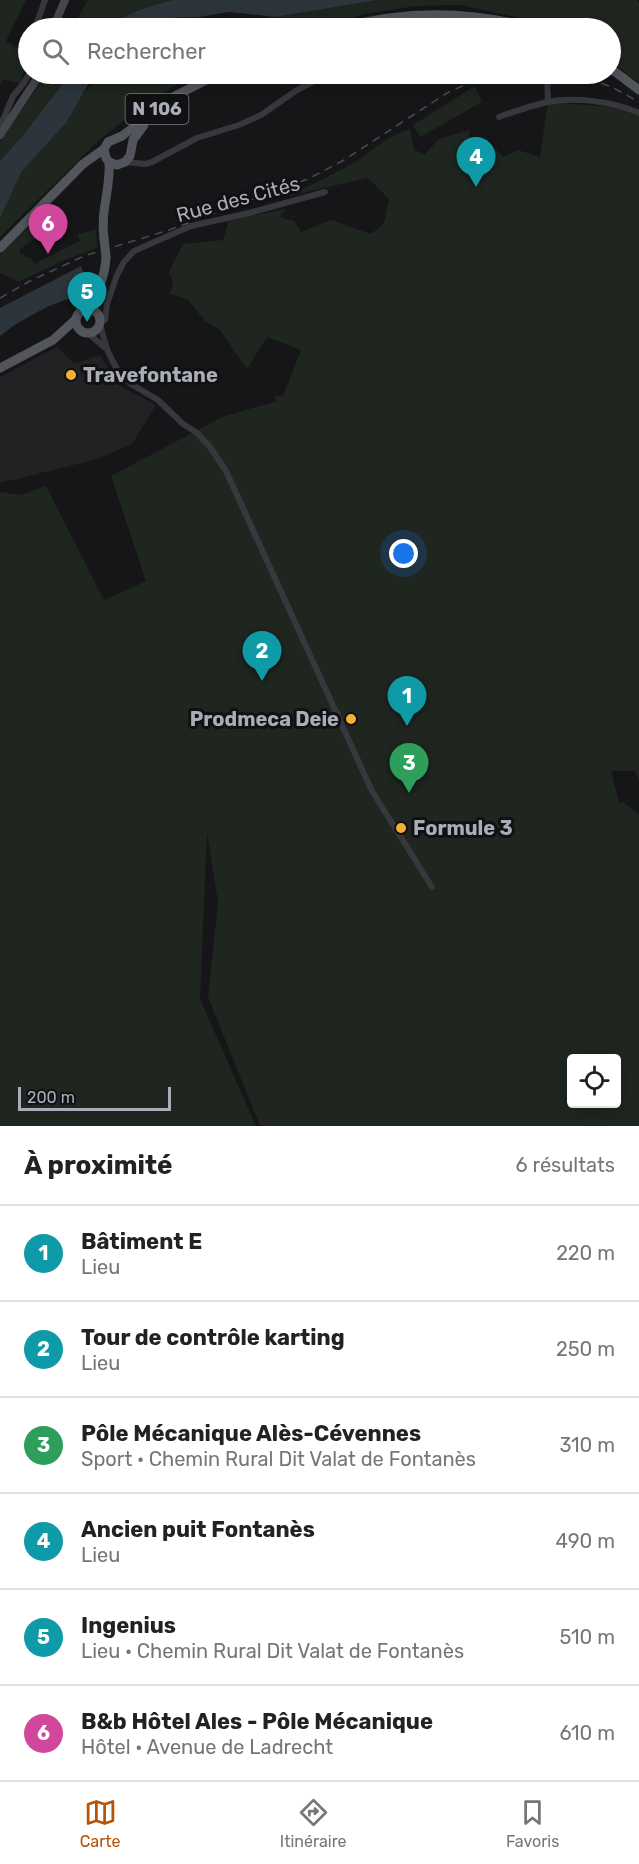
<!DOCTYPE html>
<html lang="fr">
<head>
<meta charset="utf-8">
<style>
	:root { --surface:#fff; --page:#f6f6f6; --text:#222; --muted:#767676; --line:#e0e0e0; --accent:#b45309 }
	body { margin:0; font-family:Rubik,sans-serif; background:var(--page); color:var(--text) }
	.controls { position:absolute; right:18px; bottom:18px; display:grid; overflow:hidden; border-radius:6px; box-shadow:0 3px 15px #0003 }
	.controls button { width:54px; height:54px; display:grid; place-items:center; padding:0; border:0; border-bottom:2px solid var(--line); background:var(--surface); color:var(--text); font:30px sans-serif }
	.scale { position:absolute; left:18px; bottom:15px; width:153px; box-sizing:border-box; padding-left:6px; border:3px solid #a8adb8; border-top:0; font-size:16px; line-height:21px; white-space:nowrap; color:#a8adb8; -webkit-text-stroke:4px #111113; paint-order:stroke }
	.you { position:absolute; left:404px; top:554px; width:21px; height:21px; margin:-15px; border:4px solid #fff; border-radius:50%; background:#1a73e8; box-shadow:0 0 0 9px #1a73e833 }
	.badge { display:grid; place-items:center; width:39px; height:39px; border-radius:50%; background:var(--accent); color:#fff; font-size:20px; font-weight:700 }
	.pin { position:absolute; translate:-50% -50px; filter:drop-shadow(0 2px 3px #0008) }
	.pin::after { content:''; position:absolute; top:32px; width:21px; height:18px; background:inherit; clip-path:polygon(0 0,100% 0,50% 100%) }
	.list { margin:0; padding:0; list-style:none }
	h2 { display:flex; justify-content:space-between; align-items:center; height:78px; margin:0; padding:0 24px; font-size:26px }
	h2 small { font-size:20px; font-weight:400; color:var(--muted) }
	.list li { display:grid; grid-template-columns:39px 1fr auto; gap:18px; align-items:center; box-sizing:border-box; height:96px; padding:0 24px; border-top:2px solid var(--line) }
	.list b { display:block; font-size:22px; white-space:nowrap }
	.list p { margin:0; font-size:20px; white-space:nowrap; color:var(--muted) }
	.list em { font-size:20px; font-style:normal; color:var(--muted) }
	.icon { flex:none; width:33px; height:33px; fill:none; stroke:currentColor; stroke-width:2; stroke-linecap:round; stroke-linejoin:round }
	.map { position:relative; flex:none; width:639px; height:1126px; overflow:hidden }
	.search { position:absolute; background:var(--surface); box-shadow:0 3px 15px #0003; left:18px; right:18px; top:18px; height:66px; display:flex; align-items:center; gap:15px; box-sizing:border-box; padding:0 21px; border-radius:33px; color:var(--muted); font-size:22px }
	.sheet { height:654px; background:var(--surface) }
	nav { display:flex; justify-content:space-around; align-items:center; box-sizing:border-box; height:84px; border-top:2px solid var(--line); background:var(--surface); font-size:16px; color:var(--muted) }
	nav a { display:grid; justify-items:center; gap:3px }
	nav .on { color:var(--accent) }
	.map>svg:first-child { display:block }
	.built { fill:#222225 }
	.green { fill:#1e261f; fill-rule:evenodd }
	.water { fill:#2c353c }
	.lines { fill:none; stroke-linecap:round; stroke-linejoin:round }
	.street { stroke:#37383d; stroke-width:6 }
	.secondary { stroke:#45474d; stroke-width:8 }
	.primary { stroke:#53555c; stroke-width:9 }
	.rail { stroke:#4a4c52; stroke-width:1.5; stroke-dasharray:8 6; stroke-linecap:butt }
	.primary-bridge { stroke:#53555c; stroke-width:9 }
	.poi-dot { fill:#f2b134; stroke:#111113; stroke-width:2 }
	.labels { text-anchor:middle; stroke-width:6; stroke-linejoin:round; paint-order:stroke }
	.shield { fill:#111113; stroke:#7b7e86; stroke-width:1.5 }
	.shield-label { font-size:18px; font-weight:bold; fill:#a8adb8 }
	.street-label { font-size:20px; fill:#a8adb8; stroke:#111113 }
	.poi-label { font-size:20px; font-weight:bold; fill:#a8adb8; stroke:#111113; text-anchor:start }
</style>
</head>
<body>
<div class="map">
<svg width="639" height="1126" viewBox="0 0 639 1126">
	<rect width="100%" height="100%" fill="#161618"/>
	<polygon class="built" points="57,347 74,364 100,355 120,386 156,405 132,444 98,459 0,483 0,377"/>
	<g class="green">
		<polygon points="0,0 26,0 6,41 26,53 22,84 3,79 0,85"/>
		<path d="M 88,0 L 174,0 C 151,6 127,11 110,28 L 72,28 Z"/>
		<polygon points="377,0 637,0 639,3 639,83 611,62 610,28 551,28 525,19 459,5 416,6 364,14 320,28 244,28 254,18 276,17"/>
		<polygon points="199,17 222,28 165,28"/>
		<polygon points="46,74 70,74 25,133 0,161 0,142"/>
		<polygon points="104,74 194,74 145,104 98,141 0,237 0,218 22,171 66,123 82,94"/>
		<polygon points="475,86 482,102 420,137 413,125"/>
		<path d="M 548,102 L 639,109 L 639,780 L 635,771 L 611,771 L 619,803 L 622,801 L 639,814 L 639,1126 L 260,1126 L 208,997 L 218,902 L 207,832 L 200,999 L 256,1126 L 0,1126 L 0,492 L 21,495 L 46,486 L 104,600 L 146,581 L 111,476 L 222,417 L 277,401 L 274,396 L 283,396 L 301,350 L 267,337 L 247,369 L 220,330 L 205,321 L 187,299 L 170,294 L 173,282 L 169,272 L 183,244 L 223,240 L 229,220 L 286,209 L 279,217 L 294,221 L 301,232 L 331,220 L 371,234 L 384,223 L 389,199 L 368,178 L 284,197 C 308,187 332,175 355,162 C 373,150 389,135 410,129 L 414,149 L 424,155 L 439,139 L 469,130 L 470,142 L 482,151 L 496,149 L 503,157 L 518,150 L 540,157 ZM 572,1058 L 616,1058 L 616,1104 L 572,1104 Z"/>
		<polygon points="38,218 49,229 20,249 19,252 22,255 24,254 27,258 31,257 34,264 80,241 77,234 96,230 97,248 62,261 19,282 0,273 0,254"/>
	</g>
	<g class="water">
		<path d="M 174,0 L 377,0 L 276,17 L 229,12 L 199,17 L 172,18 L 133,24 L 125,28 L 110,28 C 127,11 151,6 174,0 Z"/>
		<polygon points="70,74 94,74 66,123 22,171 0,218 0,161 25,133"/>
		<path d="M 81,266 C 84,274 88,281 82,288 C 75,299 60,301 49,306 C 32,315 14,324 0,336 L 0,308 Z"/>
	</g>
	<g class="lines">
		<g class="street">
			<polyline points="35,28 45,0"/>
			<polyline points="446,28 468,28"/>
			<polyline points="547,74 548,102"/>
			<path d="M 499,117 C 515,111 531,106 547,102 C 575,97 613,101 639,113"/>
			<polyline points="0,127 13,96 24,83 29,74"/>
			<polyline points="125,162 145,164 152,162 197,138 239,125 261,115 297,90 329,74"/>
			<polyline points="100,322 105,320 107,304 117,275 124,262 134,251 191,226 249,213 325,192"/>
			<polyline points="100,325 108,352 120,375 131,384 158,400 183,424 196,432 210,447 226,471 372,791 432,887"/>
			<polyline points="89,334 104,347"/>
			<polyline points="328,717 338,713"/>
		</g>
		<g class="secondary">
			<polyline points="53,28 65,0"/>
			<polyline points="0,135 40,74"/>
		</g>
		<g class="primary">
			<path d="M 341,28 C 405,10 467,10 532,28"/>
			<polyline points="610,68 639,90"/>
			<polyline points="104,149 106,158 109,162 117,165 125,162 130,156 133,140 144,125"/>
			<path d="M 104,238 C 100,211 111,188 109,162"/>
			<polyline points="0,248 83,164 104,149 108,142 122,136 175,96 218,74"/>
			<circle cx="88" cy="321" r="12"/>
			<path d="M 87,309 C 98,292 105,277 106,257"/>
			<polyline points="0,368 53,340 75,320"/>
		</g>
		<g class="rail">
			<polyline points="575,74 612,87 639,102"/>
			<polyline points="0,298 28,282 84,256 169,230 308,179 344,160 447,93 484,76 497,74"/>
		</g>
		<polyline class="primary-bridge" points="104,238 106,257"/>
	</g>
	<g class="poi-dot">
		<circle cx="71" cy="375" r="6"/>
		<circle cx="351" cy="719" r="6"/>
		<circle cx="401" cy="828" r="6"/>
	</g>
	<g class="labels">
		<rect class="shield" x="125.5" y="94" width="63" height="30" rx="4.5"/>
		<g class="shield-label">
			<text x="157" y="115">N 106</text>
		</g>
		<g class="street-label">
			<text transform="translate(238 199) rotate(-15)" y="7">Rue des Cités</text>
		</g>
		<g class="poi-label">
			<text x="83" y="382">Travefontane</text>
			<text x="339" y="726" text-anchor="end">Prodmeca Deie</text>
			<text x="413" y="835">Formule 3</text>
		</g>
	</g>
</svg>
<div class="controls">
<button><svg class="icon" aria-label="locate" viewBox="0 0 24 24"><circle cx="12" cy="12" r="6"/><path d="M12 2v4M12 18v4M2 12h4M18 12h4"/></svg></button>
</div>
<div class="scale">200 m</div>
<div class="you"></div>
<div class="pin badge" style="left:407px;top:726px;background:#0f9aa8">1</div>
<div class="pin badge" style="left:262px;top:681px;background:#0f9aa8">2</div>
<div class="pin badge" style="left:409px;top:793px;background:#2e9e5b">3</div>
<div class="pin badge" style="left:476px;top:187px;background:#0f9aa8">4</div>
<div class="pin badge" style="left:87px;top:322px;background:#0f9aa8">5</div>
<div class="pin badge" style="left:48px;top:254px;background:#d1479c">6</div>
<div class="search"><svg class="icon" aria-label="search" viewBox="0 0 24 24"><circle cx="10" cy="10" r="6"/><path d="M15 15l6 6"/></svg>Rechercher</div>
</div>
<section class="sheet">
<h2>À proximité<small>6 résultats</small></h2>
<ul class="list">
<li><span class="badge" style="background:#0f9aa8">1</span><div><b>Bâtiment E</b><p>Lieu</p></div><em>220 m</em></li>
<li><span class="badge" style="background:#0f9aa8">2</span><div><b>Tour de contrôle karting</b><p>Lieu</p></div><em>250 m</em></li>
<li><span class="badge" style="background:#2e9e5b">3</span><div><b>Pôle Mécanique Alès-Cévennes</b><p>Sport · Chemin Rural Dit Valat de Fontanès</p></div><em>310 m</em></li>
<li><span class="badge" style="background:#0f9aa8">4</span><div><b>Ancien puit Fontanès</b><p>Lieu</p></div><em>490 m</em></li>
<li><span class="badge" style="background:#0f9aa8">5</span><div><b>Ingenius</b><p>Lieu · Chemin Rural Dit Valat de Fontanès</p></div><em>510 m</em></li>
<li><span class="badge" style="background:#d1479c">6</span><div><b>B&amp;b Hôtel Ales - Pôle Mécanique</b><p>Hôtel · Avenue de Ladrecht</p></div><em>610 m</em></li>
</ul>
</section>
<nav>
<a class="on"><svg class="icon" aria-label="map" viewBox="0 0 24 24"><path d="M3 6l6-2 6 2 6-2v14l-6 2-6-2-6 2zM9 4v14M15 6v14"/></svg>Carte</a>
<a><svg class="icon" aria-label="directions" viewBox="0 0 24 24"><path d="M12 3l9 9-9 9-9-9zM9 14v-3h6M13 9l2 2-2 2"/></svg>Itinéraire</a>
<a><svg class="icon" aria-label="saved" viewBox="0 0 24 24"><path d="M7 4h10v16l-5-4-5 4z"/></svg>Favoris</a>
</nav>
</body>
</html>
